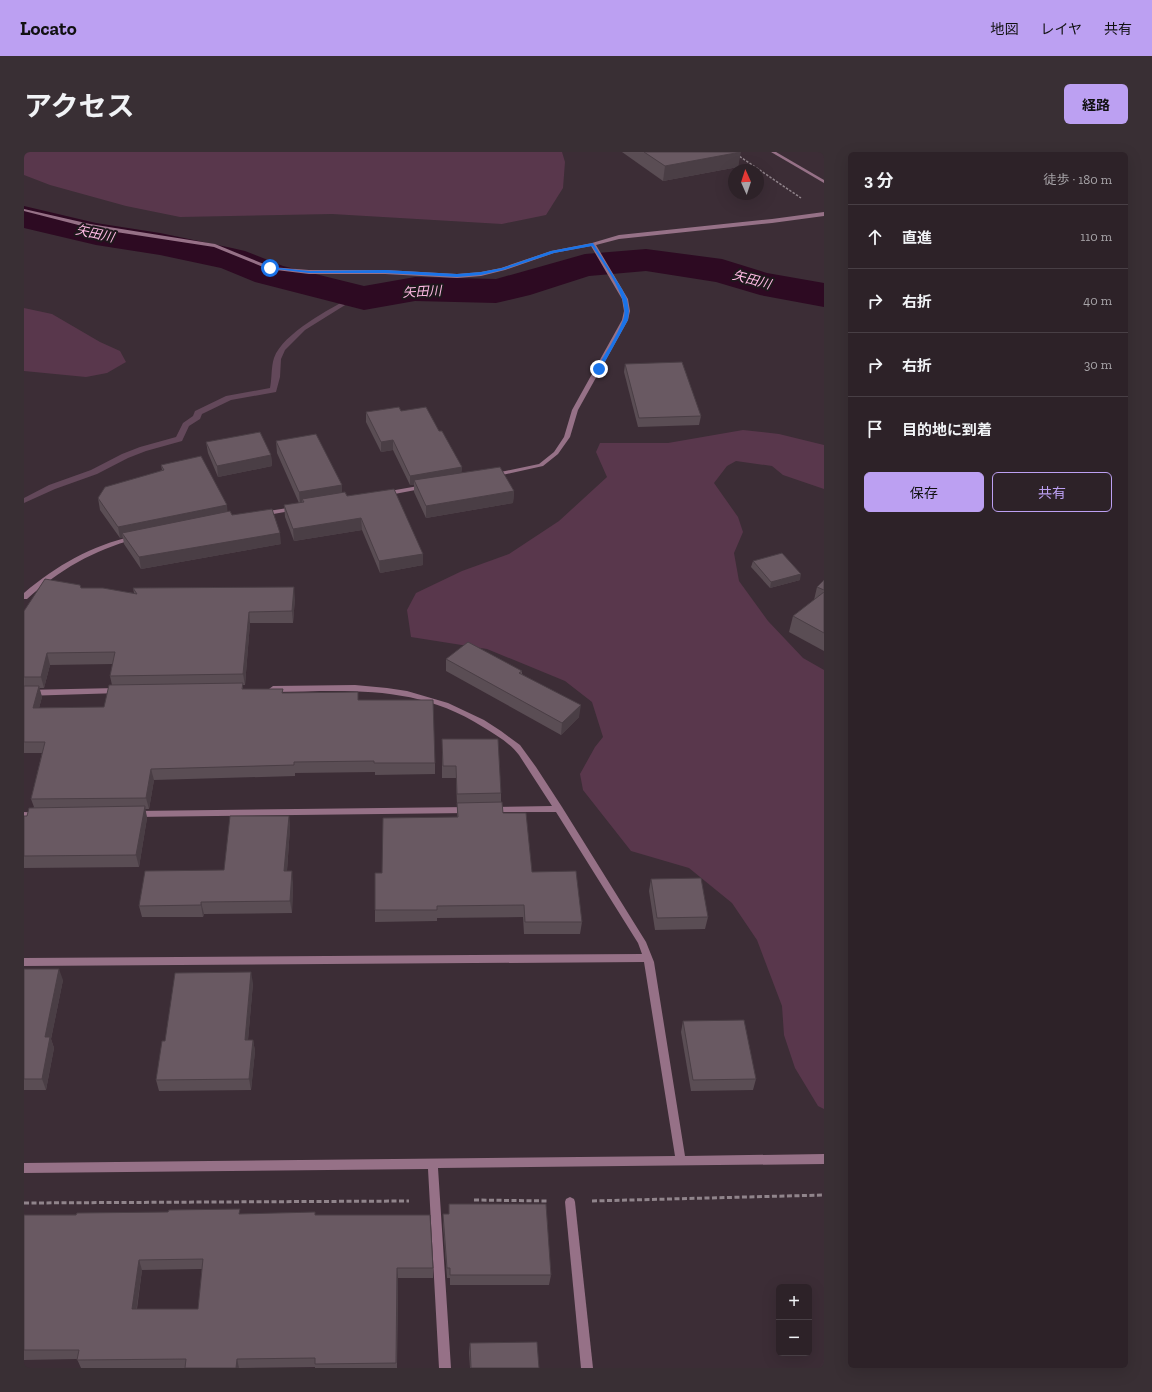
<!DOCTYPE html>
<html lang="ja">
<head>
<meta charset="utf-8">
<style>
	:root { --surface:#2d2228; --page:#392f34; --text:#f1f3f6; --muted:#a7a4a8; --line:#483f45; --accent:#bca0f2 }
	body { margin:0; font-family:"Zilla Slab","Noto Sans JP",serif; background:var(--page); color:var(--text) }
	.controls { position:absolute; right:12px; bottom:12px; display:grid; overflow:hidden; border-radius:6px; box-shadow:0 4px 16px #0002 }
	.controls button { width:36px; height:36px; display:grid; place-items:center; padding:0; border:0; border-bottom:1px solid var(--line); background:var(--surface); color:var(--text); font:20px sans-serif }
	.compass { position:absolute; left:704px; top:12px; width:36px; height:36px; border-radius:50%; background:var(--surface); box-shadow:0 4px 16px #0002; rotate:357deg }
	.stop { position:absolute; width:12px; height:12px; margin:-9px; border:3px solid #1a73e8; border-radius:50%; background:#fff }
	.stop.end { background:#1a73e8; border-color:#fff; box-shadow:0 1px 4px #0008 }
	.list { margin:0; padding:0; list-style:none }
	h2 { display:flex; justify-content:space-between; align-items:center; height:52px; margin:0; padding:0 16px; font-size:17px }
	h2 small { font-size:13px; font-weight:400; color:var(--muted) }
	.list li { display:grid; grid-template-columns:26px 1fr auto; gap:12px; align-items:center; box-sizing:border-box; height:64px; padding:0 16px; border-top:1px solid var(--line) }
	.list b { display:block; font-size:15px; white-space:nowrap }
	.list em { font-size:13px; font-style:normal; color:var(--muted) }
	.actions { display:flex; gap:8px; padding:12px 16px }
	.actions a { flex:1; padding:9px 0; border:1px solid var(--accent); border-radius:6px; text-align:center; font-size:14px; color:var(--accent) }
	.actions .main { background:var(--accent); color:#111 }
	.icon { flex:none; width:22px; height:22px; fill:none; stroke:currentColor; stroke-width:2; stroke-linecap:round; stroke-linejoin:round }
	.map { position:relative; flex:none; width:800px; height:1216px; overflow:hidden; border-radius:6px }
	header { display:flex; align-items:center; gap:24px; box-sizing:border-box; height:56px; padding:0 20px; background:var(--accent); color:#111 }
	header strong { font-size:19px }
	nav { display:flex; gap:22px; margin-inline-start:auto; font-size:14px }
	.intro { display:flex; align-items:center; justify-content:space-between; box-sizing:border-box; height:96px; padding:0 24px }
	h1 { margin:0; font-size:28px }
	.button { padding:10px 18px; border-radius:6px; background:var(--accent); color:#111; font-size:14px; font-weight:700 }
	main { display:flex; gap:24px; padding:0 24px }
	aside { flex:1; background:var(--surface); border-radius:6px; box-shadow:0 4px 16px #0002 }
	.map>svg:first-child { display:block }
	.green { fill:#59374c }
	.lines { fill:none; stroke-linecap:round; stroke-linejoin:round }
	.stream { fill:#63485a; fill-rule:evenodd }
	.river { fill:#2d0a22; fill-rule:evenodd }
	.path-far1 { stroke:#90848b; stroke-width:1.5; stroke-dasharray:2.5 1.5; stroke-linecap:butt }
	.path { stroke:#90848b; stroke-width:3; stroke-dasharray:5 2.5; stroke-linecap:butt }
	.pedestrian { fill:#967187; fill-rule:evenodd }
	.minor { fill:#967187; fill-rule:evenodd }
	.tertiary { fill:#967187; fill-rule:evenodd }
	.wall { fill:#5a4d54; fill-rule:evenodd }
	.shaded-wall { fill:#4a3e45 }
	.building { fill:#695962; stroke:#4a3e45; fill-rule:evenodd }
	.route { fill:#1a73e8 }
	.labels { text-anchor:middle; stroke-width:4; stroke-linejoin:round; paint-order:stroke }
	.far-water-label { font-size:13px; font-style:italic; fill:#fdb8e2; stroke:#1e181c }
</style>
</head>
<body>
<header>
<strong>Locato</strong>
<nav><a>地図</a><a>レイヤ</a><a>共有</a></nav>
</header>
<div class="intro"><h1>アクセス</h1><a class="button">経路</a></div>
<main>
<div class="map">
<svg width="800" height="1216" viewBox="0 0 800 1216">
	<rect width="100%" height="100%" fill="#3c2d36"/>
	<g class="green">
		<polygon points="0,0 538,0 541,10 539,36 522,63 478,72 308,62 156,65 102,54 26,33 0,23"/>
		<polygon points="0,156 28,162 76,190 96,199 102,210 83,221 62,225 0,219"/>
		<polygon points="719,278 755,282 800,293 800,337 759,323 748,314 712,309 703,314 690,331 714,365 719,380 710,401 715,429 744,469 779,506 800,518 800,957 794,954 771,916 760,883 758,854 733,788 708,751 665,716 607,699 559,638 556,622 571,595 579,585 568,550 541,529 463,497 387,485 383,458 392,441 438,419 485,402 535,369 583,325 572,300 576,291 644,291"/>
	</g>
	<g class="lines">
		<path class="stream" d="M 329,144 L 334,145 L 281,178 L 261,198 L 257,207 L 256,225 L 252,240 L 207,248 L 178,262 L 176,267 L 165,274 L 158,289 L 122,299 L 104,306 L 73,322 L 31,337 L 0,351 L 0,346 L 25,333 L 67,318 L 98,302 L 116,295 L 152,285 L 159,271 L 169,264 L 171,259 L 202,244 L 246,236 C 248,227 247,215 250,206 C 259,181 306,157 329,144 Z"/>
		<polygon class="river" points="0,54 72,71 136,81 208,96 221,99 259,114 340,134 391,125 472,127 561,102 622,97 698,107 743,121 800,131 800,155 736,143 692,130 622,119 565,124 506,143 472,151 391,149 340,158 231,130 197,116 136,103 72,93 0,76"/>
		<polyline class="path-far1" points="709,0 777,46"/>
		<g class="path">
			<polyline points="450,1048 525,1049"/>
			<polyline points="568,1049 800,1043"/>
			<polyline points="0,1051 385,1049"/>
		</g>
		<polygon class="pedestrian" points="546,1045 550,1047 551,1050 569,1216 557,1216 541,1050 542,1047"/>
		<g class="minor">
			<polygon points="0,57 66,72 191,92 247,115 285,118 361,118 433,122 457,120 477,116 527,99 568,91 595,83 748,67 800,60 800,64 748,71 595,87 572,93 604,147 606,159 604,168 554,258 546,285 534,302 519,314 469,325 467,324 467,322 515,312 530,300 540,285 548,258 598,168 600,159 598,147 567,94 530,101 481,118 457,124 433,126 361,122 285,122 244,117 190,95 66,76 0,59"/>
			<polygon points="400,333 402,334 402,336 360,344 357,342 360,340"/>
			<polygon points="270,355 273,357 272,358 238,364 235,362 238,360"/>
			<path d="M 109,384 L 112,386 L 111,387 C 70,398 35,418 3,447 L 0,447 L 0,441 C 33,413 67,394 109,384 Z"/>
			<path d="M 331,533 L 363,536 L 383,539 L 424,551 L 460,568 L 477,579 L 496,593 L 512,615 L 538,655 L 622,790 L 630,810 L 661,1004 L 800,1002 L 800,1012 L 414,1016 L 427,1216 L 415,1216 L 404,1017 L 0,1021 L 0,1011 L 651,1004 L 620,810 L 0,814 L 0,806 L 618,802 L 614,791 L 532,660 L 464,660 L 463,658 L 464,656 L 467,655 L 528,654 L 495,603 C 486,591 472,583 459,575 C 392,532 325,539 249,540 L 245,537 L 249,534 Z"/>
			<polygon points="93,536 96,537 97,539 96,541 0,544 0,538"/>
			<polygon points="444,655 447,656 448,658 447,660 444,661 112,665 109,664 108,662 109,660 112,659"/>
			<polygon points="0,660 17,661 18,663 17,665 0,666"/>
		</g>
		<polygon class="tertiary" points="747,0 752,0 800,28 800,31"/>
	</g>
	<g class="wall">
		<polygon points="598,0 716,0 714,15 639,29"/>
		<polygon points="601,212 677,264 675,273 614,275 600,220"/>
		<polygon points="377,259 415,279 438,315 437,321 490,339 489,351 402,366 390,340 390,333 386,333 369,298 357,300 342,270 342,260"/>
		<polygon points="252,289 323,344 399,413 356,421 338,378 270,389 261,365 260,353 275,351 253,301"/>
		<polygon points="182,290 247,303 248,314 194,325 184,301"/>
		<polygon points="137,313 208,363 257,392 117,417 100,392 99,386 96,386 76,358 74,346 138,318"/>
		<polygon points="729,409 776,428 746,436 727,415"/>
		<polygon points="800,428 800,499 765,480 769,464 790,448 793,435"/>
		<path d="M 57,436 L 110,441 L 109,436 L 271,446 L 269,471 L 226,471 L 221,533 L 219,533 L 219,537 L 259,537 L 259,541 L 334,548 L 411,611 L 411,622 L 351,623 L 351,620 L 271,621 L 271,624 L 130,628 L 125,657 L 121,657 L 123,666 L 115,715 L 0,716 L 0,664 L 3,664 L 10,655 L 7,647 L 18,601 L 0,601 L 0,459 ZM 89,512 L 86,524 L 88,533 L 80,555 L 15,556 L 18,545 L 15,536 L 20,536 L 26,513 Z"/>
		<polygon points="422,507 498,519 498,522 555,565 537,583 422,519"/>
		<polygon points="418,587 477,641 477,650 479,661 508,720 558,770 556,782 500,782 499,765 413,766 413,769 351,770 351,758 358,721 433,665 433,654 432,626 418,626"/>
		<polygon points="265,664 266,676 263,719 269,731 268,761 180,762 179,765 118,765 115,754 200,718"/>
		<polygon points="627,727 684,765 681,777 631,778 625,739"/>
		<polygon points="0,817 39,828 27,887 30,896 22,938 0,938"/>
		<polygon points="229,831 224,888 229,888 231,899 227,938 135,939 132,928 141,889"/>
		<polygon points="659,869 732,927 729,938 667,939 657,880"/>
		<polygon points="425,1052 527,1123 525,1133 426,1133 426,1126 423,1126 419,1073 419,1062 425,1062"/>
		<path d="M 217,1062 L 292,1063 L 409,1116 L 409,1126 L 374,1126 L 373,1216 L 291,1216 L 291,1215 L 215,1216 L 57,1216 L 53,1207 L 0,1208 L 0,1063 ZM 178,1117 L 174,1157 L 113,1157 L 118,1118 Z"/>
		<polygon points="446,1191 515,1216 446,1216 445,1200"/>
	</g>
	<g class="shaded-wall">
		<polygon points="717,0 714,15 639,29 641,14"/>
		<polygon points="369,288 369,298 357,300 357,290"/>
		<polygon points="247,303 248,314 194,325 193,314"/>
		<polygon points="438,315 437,325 390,328 390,333 386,333 386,324"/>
		<polygon points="318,333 318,345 278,347 278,352 276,352 275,340"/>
		<polygon points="490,339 489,351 402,366 402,354"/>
		<polygon points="203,353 204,365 98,381 99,386 96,386 94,375"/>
		<polygon points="337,366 338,378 270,389 269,377"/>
		<polygon points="256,381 257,392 117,417 115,405"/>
		<polygon points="399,402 399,413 356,421 355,409"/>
		<polygon points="777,422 776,428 746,436 747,430"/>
		<polygon points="270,435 271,446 269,471 268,459"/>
		<polygon points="225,460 226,471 221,533 219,522"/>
		<polygon points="23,501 26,513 20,536 17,525"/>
		<polygon points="15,534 18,545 12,567 9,556"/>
		<polygon points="557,553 555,565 537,583 538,571"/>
		<polygon points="127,617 130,628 125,657 122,646"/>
		<polygon points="121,654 123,666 115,715 112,703"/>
		<polygon points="265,664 266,676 262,731 260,719"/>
		<polygon points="268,719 269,731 268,761 266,749"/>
		<polygon points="177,750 180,762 179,765 177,753"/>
		<polygon points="35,817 39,828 27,887 30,896 22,938 18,927 21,885"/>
		<polygon points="227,820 229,831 223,899 221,888"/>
		<polygon points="229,888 231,899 227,938 225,927"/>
		<polygon points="115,1108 118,1118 111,1167 108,1157"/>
		<polygon points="373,1116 374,1126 372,1216 372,1211"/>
		<polygon points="213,1207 215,1216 212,1216"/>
	</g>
	<g class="building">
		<polygon points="620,0 717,0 641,14"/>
		<polygon points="658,210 677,264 615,266 601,212"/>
		<polygon points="375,255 377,259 402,255 415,279 418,279 438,315 386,324 369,288 357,290 342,260"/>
		<polygon points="236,280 247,303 193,314 182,290"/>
		<polygon points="292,282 318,333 275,340 252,289"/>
		<polygon points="177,304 203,353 94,375 74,346 81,335 140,318 137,313"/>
		<polygon points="476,315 490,339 402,354 390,328"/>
		<polygon points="370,337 399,402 355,409 337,366 269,377 260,353 280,350 278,347 321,340 323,344"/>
		<polygon points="248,357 256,381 115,405 98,381 206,359 208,363"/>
		<polygon points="758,401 777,422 747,430 729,409"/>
		<polygon points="21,427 56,433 57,436 79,436 113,442 109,436 270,435 268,459 225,460 219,522 86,524 91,500 23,501 17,525 0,525 0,459"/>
		<polygon points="800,428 800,438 793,435"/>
		<polygon points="800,440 800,481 769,464"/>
		<polygon points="444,490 498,519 495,521 557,553 538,571 422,507"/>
		<polygon points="219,531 218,537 259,537 258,541 334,540 334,548 409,548 411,611 350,611 350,609 270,610 270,613 127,617 122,646 7,647 21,590 0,590 0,534 15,534 9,556 80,555 85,533"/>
		<polygon points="418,587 474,587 477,641 433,642 432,614 419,614"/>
		<polygon points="478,650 479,661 502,661 508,720 552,719 558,770 501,770 500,753 413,754 413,758 351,758 351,721 358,721 359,666 434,665 433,651"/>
		<polygon points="121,654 112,703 0,704 0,664 3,664 5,656"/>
		<polygon points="206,664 265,664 260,719 268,719 266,749 177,750 177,753 115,754 121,719 200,718"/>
		<polygon points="677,726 684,765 633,766 627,727"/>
		<polygon points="0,817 35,817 21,885 26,885 18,927 0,927"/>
		<polygon points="227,820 221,888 229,888 225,927 132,928 138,889 141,889 151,821"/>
		<polygon points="720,868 732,927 669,928 659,869"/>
		<polygon points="425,1052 522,1052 527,1123 426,1123 426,1116 423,1116 419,1062 425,1062"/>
		<path d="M 216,1057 L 215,1062 L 291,1060 L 291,1063 L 406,1063 L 409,1116 L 373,1116 L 372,1211 L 291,1212 L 291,1206 L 213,1207 L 212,1216 L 161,1216 L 162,1207 L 53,1208 L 55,1198 L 0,1198 L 0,1063 L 52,1063 L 53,1061 L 144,1060 L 145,1058 ZM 179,1107 L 174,1157 L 108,1157 L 115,1108 Z"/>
		<polygon points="513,1190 515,1216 447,1216 446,1191"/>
	</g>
	<path class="route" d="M 569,91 L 598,137 L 603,147 L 605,159 L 604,168 L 577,217 L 575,219 L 572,217 C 581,202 593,184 599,168 C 607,147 579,112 568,94 L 530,101 L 479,118 L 457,123 L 433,125 L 361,121 L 285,121 L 244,116 L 246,115 L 285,119 L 361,118 L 433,122 L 457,120 L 478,116 L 527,99 Z"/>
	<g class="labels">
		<g class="far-water-label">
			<text transform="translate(71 81) rotate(12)" y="5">矢田川</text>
			<text transform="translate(728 127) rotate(15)" y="5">矢田川</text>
			<text transform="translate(398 139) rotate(-3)" y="5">矢田川</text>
		</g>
	</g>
</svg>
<div class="controls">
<button>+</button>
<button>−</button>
</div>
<svg class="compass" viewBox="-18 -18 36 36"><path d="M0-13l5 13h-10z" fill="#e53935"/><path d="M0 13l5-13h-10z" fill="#a7a4a8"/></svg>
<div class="stop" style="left:246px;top:116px"></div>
<div class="stop end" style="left:575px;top:217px"></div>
</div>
<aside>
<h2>3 分<small>徒歩 · 180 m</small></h2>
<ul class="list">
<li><svg class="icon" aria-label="ahead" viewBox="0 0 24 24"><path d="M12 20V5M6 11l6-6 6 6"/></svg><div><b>直進</b></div><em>110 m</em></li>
<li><svg class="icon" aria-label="right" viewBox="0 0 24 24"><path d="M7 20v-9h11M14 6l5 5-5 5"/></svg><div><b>右折</b></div><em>40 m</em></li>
<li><svg class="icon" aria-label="right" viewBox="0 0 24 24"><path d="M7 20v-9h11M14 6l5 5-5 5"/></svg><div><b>右折</b></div><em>30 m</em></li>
<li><svg class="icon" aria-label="arrive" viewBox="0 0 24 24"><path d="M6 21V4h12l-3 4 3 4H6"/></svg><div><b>目的地に到着</b></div></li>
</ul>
<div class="actions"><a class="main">保存</a><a>共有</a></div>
</aside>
</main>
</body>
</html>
